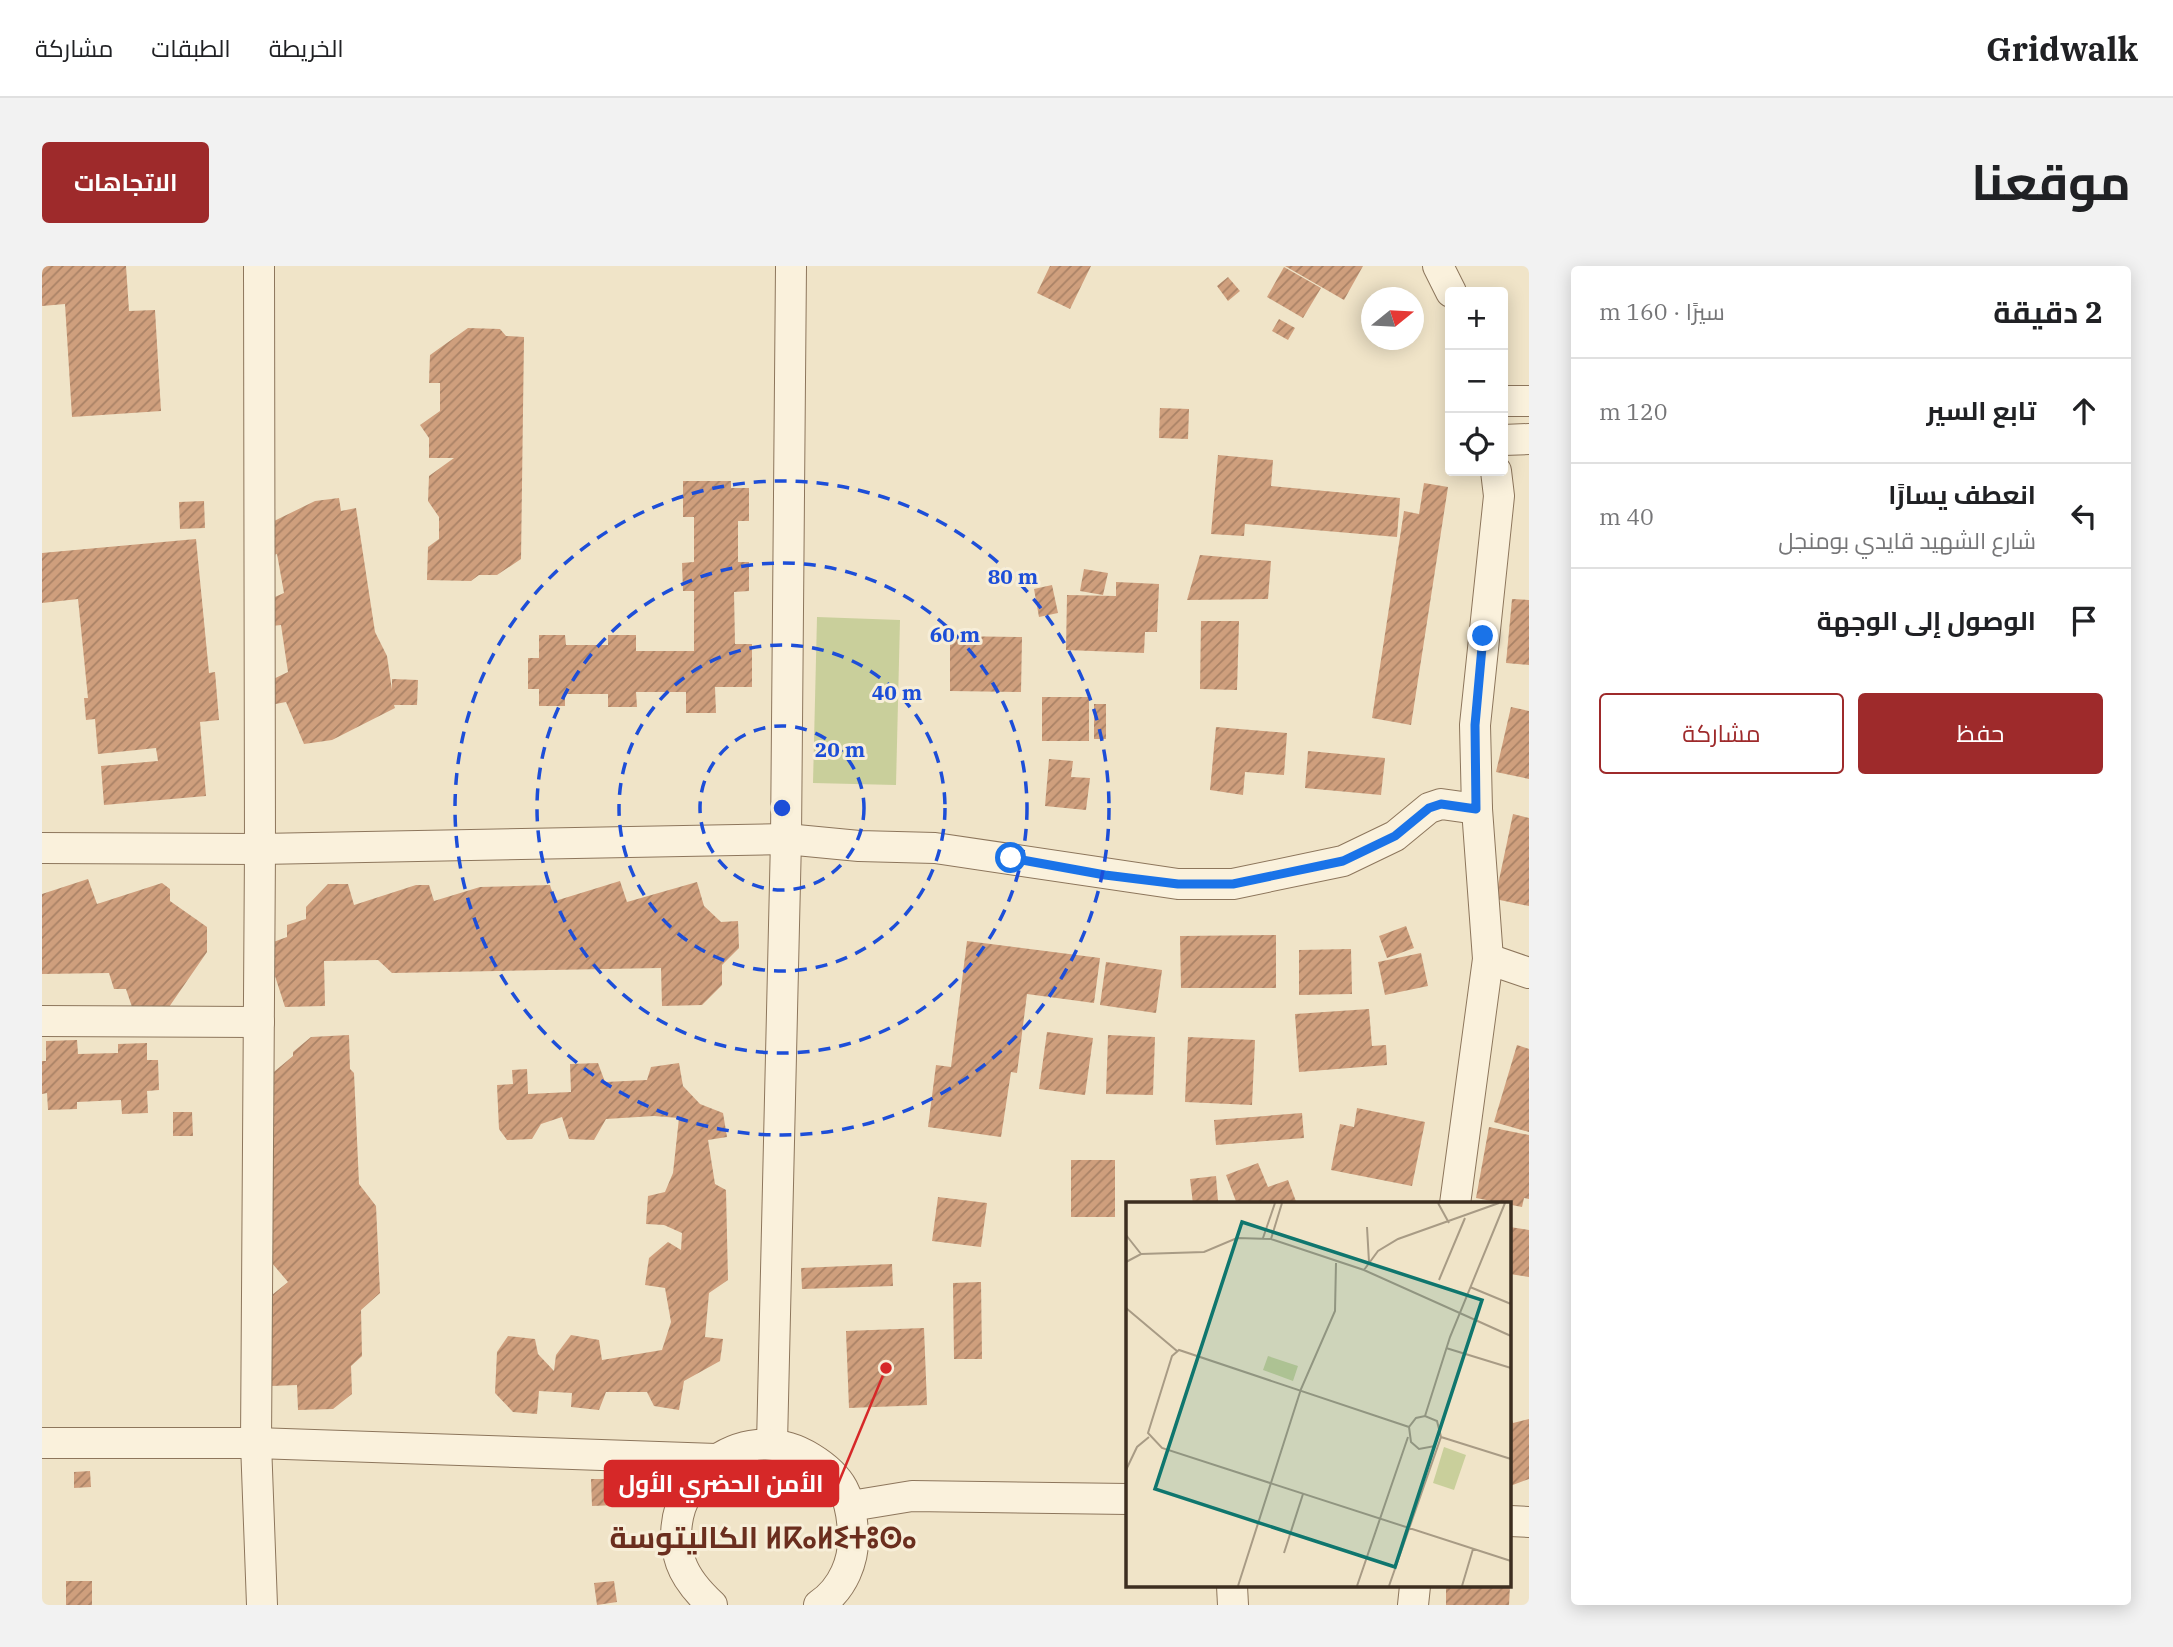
<!DOCTYPE html>
<html lang="ar">
<head>
<meta charset="utf-8">
<style>
	:root { --surface:#fff; --page:#f2f2f2; --text:#202124; --muted:#757577; --line:#e0e0e0; --accent:#9e2a2b }
	body { margin:0; font-family:"IBM Plex Serif",Cairo,"Noto Sans Tifinagh",serif; background:var(--page); color:var(--text); direction:rtl }
	.controls { position:absolute; right:21px; top:21px; display:grid; overflow:hidden; border-radius:7px; box-shadow:0 4px 18px #0003 }
	.controls button { width:63px; height:63px; display:grid; place-items:center; padding:0; border:0; border-bottom:2px solid var(--line); background:var(--surface); color:var(--text); font:35px sans-serif }
	.compass { position:absolute; left:1319px; top:21px; width:63px; height:63px; border-radius:50%; background:var(--surface); box-shadow:0 4px 18px #0003; rotate:72deg }
	.stop { position:absolute; width:21px; height:21px; margin:-16px; border:5px solid #1a73e8; border-radius:50%; background:#fff }
	.stop.end { background:#1a73e8; border-color:#fff; box-shadow:0 2px 7px #0008 }
	.list { margin:0; padding:0; list-style:none }
	h2 { display:flex; justify-content:space-between; align-items:center; height:91px; margin:0; padding:0 28px; font-size:30px }
	h2 small { font-size:23px; font-weight:400; color:var(--muted) }
	.list li { display:grid; grid-template-columns:46px 1fr auto; gap:21px; align-items:center; box-sizing:border-box; height:105px; padding:0 28px; border-top:2px solid var(--line) }
	.list b { display:block; font-size:26px; white-space:nowrap }
	.list p { margin:0; font-size:23px; white-space:nowrap; color:var(--muted) }
	.list em { font-size:23px; font-style:normal; color:var(--muted) }
	.actions { display:flex; gap:14px; padding:21px 28px }
	.actions a { flex:1; padding:16px 0; border:2px solid var(--accent); border-radius:7px; text-align:center; font-size:24px; color:var(--accent) }
	.actions .main { background:var(--accent); color:#fff }
	.icon { flex:none; width:38px; height:38px; fill:none; stroke:currentColor; stroke-width:2; stroke-linecap:round; stroke-linejoin:round }
	.map { position:relative; flex:none; width:1487px; height:1339px; overflow:hidden; direction:ltr; border-radius:7px }
	header { display:flex; align-items:center; gap:42px; box-sizing:border-box; height:98px; padding:0 35px; background:var(--surface); border-bottom:2px solid var(--line) }
	header strong { font-size:33px }
	nav { display:flex; gap:38px; margin-inline-start:auto; font-size:24px }
	.intro { display:flex; align-items:center; justify-content:space-between; box-sizing:border-box; height:168px; padding:0 42px }
	h1 { margin:0; font-size:49px }
	.button { padding:18px 32px; border-radius:7px; background:var(--accent); color:#fff; font-size:24px; font-weight:700 }
	main { display:flex; gap:42px; padding:0 42px }
	aside { flex:1; background:var(--surface); border-radius:7px; box-shadow:0 4px 18px #0003 }
	.map>svg:first-child { display:block }
	.park { fill:#c9cf9b }
	.building { fill:url(#building-hatch) }
	.lines { fill:none; stroke-linecap:round; stroke-linejoin:round }
	.minor-casing { stroke:#8d765c; stroke-width:32 }
	.minor { stroke:#faf1dc; stroke-width:30 }
	.route { stroke:#1a73e8; stroke-width:9 }
	.ring { fill:none; stroke:#1d4ed8; stroke-width:3.5; stroke-dasharray:12 9 }
	.labels { text-anchor:middle; stroke-width:6; stroke-linejoin:round; paint-order:stroke }
	.district-label { font-size:30px; font-weight:bold; fill:#6b2e1e; stroke:#f7eed8 }
	.inset-road { fill:none; stroke:#a89b85; stroke-width:2 }
	.view { fill:#0f766e; fill-opacity:0.15; stroke:#0f766e; stroke-width:3.5 }
	.inset-edge { fill:none; stroke:#3d2e20; stroke-width:3.5 }
	.centre { fill:#1d4ed8; stroke:#f7eed8; stroke-width:3.5 }
	.ring-label { font-size:21px; text-anchor:middle; font-weight:bold; fill:#1d4ed8; stroke:#f7eed8; stroke-width:6; stroke-linejoin:round; paint-order:stroke }
	.leader { fill:none; stroke:#d62828; stroke-width:2.5 }
	.callout-dot { fill:#d62828; stroke:#f7eed8; stroke-width:2.5 }
	.callout { fill:#d62828; stroke:#d62828; stroke-width:2.5 }
	.callout-label { font-size:24px; text-anchor:middle; font-weight:bold; fill:#fff }
</style>
</head>
<body>
<header>
<strong>Gridwalk</strong>
<nav><a>الخريطة</a><a>الطبقات</a><a>مشاركة</a></nav>
</header>
<div class="intro"><h1>موقعنا</h1><a class="button">الاتجاهات</a></div>
<main>
<aside>
<h2>2 دقيقة<small>سيرًا · 160 m</small></h2>
<ul class="list">
<li><svg class="icon" aria-label="ahead" viewBox="0 0 24 24"><path d="M12 20V5M6 11l6-6 6 6"/></svg><div><b>تابع السير</b></div><em>120 m</em></li>
<li><svg class="icon" aria-label="left" viewBox="0 0 24 24"><path d="M17 20v-9H6M10 6l-5 5 5 5"/></svg><div><b>انعطف يسارًا</b><p>شارع الشهيد قايدي بومنجل</p></div><em>40 m</em></li>
<li><svg class="icon" aria-label="arrive" viewBox="0 0 24 24"><path d="M6 21V4h12l-3 4 3 4H6"/></svg><div><b>الوصول إلى الوجهة</b></div></li>
</ul>
<div class="actions"><a class="main">حفظ</a><a>مشاركة</a></div>
</aside>
<div class="map">
<svg width="1487" height="1339" viewBox="0 0 1487 1339">
	<defs>
		<pattern id="building-hatch" width="6" height="6" patternUnits="userSpaceOnUse" patternTransform="scale(1.75)"><rect width="6" height="6" fill="#cf9f7d"/><path d="M-1 1l2-2M0 6l6-6M5 7l2-2" fill="none" stroke="#a98266"/></pattern>
	</defs>
	<rect width="100%" height="100%" fill="#f0e4c8"/>
	<polygon class="park" points="775,351 858,354 854,519 771,517"/>
	<g class="building">
		<polygon points="0,0 84,0 87,45 113,44 119,145 30,151 23,38 0,40"/>
		<polygon points="1008,0 1049,0 1028,43 995,27"/>
		<polygon points="1243,0 1321,0 1302,34"/>
		<polygon points="1242,1 1279,22 1261,52 1225,31"/>
		<polygon points="1186,11 1198,25 1186,35 1175,20"/>
		<polygon points="1237,53 1253,62 1246,74 1230,65"/>
		<polygon points="426,62 458,63 464,70 482,71 479,293 455,309 437,309 429,315 385,314 386,281 397,273 397,251 386,235 387,210 412,192 387,192 387,172 378,159 398,145 398,117 387,117 388,89"/>
		<polygon points="1118,142 1147,143 1146,173 1117,172"/>
		<polygon points="1176,189 1231,194 1229,220 1358,232 1355,271 1203,258 1202,270 1169,268"/>
		<polygon points="641,215 689,215 689,222 707,222 707,255 696,255 696,296 707,296 707,325 692,326 693,378 710,378 710,421 673,421 674,447 644,447 644,426 594,426 595,441 566,441 566,428 523,428 523,440 497,440 497,423 486,423 486,392 497,392 497,369 523,369 524,379 566,379 566,369 594,369 594,385 652,385 652,325 641,325 640,297 652,296 652,251 641,251"/>
		<polygon points="1382,217 1406,221 1369,459 1330,452 1362,245 1377,248"/>
		<polygon points="297,232 299,245 314,242 333,366 345,390 350,424 350,413 376,414 375,439 352,439 353,442 290,474 262,478 244,436 228,439 225,416 246,406 239,359 230,360 226,334 242,327 235,288 231,289 226,258 273,235"/>
		<polygon points="162,235 163,262 138,263 137,236"/>
		<polygon points="154,273 167,407 173,406 177,454 158,456 164,530 62,539 59,500 116,495 114,482 56,488 53,453 44,454 42,432 46,432 36,333 0,337 0,287"/>
		<polygon points="1158,289 1229,295 1226,333 1145,334"/>
		<polygon points="1042,303 1066,307 1061,329 1038,325"/>
		<polygon points="1074,316 1117,318 1115,366 1103,366 1102,387 1024,384 1025,329 1074,330"/>
		<polygon points="1010,319 1016,347 997,351 992,323"/>
		<polygon points="1470,333 1487,334 1487,399 1464,397"/>
		<polygon points="1159,355 1197,355 1195,424 1158,423"/>
		<polygon points="908,370 980,371 979,426 908,425"/>
		<rect x="1000" y="431" width="47" height="44"/>
		<rect x="1052" y="438" width="12" height="35"/>
		<polygon points="1469,441 1487,445 1487,513 1454,506"/>
		<polygon points="1174,461 1245,467 1242,509 1203,506 1201,529 1168,524"/>
		<polygon points="1266,485 1343,492 1339,529 1263,522"/>
		<polygon points="1007,493 1031,495 1029,511 1048,512 1044,544 1003,540"/>
		<polygon points="1471,548 1487,552 1487,640 1453,633"/>
		<polygon points="46,613 55,638 120,617 128,623 128,635 165,661 165,686 127,741 90,741 84,723 72,723 67,707 0,708 0,628"/>
		<polygon points="578,615 585,636 655,616 662,640 679,656 696,655 697,682 680,699 680,719 660,739 620,740 619,702 350,707 336,694 282,695 283,740 243,741 223,679 245,671 245,659 264,653 264,641 286,618 306,618 312,639 374,619 387,619 392,635 438,621 508,619 513,635"/>
		<polygon points="1364,660 1372,682 1345,692 1337,670"/>
		<polygon points="1234,669 1234,722 1139,722 1138,670"/>
		<polygon points="925,675 1058,692 1052,737 985,728 975,807 969,806 959,871 886,861 894,799 909,801"/>
		<polygon points="1309,683 1310,728 1257,729 1257,684"/>
		<polygon points="1379,687 1386,720 1343,729 1336,696"/>
		<polygon points="1064,696 1120,704 1114,747 1058,739"/>
		<polygon points="1327,743 1330,780 1344,779 1345,799 1257,806 1253,748"/>
		<polygon points="1005,766 1051,772 1043,829 997,823"/>
		<polygon points="307,769 308,803 312,807 317,918 334,940 338,1027 319,1044 320,1090 309,1100 310,1128 291,1143 256,1144 255,1119 229,1120 225,1033 246,1016 229,996 221,815 251,790 251,786 269,771"/>
		<polygon points="1066,769 1113,771 1111,829 1064,828"/>
		<polygon points="1146,771 1213,774 1210,839 1143,836"/>
		<polygon points="35,774 36,788 76,787 76,778 105,777 105,794 116,794 117,824 105,825 106,847 80,848 79,834 35,836 35,843 6,844 5,827 0,828 0,795 4,795 4,775"/>
		<polygon points="1475,779 1487,783 1487,866 1452,856"/>
		<polygon points="556,797 563,816 605,814 609,801 637,797 641,820 658,838 681,847 685,871 666,874 673,918 684,924 686,1014 667,1027 663,1071 681,1073 678,1095 642,1115 637,1144 612,1140 605,1126 564,1126 557,1144 529,1141 530,1127 497,1125 495,1148 471,1146 453,1127 455,1086 466,1070 493,1073 496,1088 512,1105 514,1089 529,1069 557,1074 560,1094 620,1084 629,1056 623,1022 603,1019 607,992 626,976 639,984 640,967 622,959 604,958 606,930 623,926 631,907 637,852 612,850 564,853 552,874 527,873 520,851 499,858 490,873 465,874 457,863 455,819 471,818 470,804 485,803 486,828 529,826 528,798"/>
		<polygon points="1315,842 1383,856 1370,920 1289,904 1298,858 1312,861"/>
		<polygon points="131,846 150,846 151,870 131,870"/>
		<polygon points="1260,847 1262,872 1174,879 1172,854"/>
		<polygon points="1447,861 1487,869 1487,933 1482,932 1480,941 1434,932"/>
		<rect x="1029" y="894" width="44" height="57"/>
		<polygon points="1216,897 1226,921 1246,914 1255,938 1195,938 1184,909"/>
		<polygon points="1174,910 1176,935 1151,938 1148,913"/>
		<polygon points="896,931 945,937 939,981 890,975"/>
		<polygon points="1468,961 1487,964 1487,1011 1468,1008"/>
		<polygon points="850,998 851,1020 760,1023 759,1002"/>
		<polygon points="939,1016 940,1093 912,1093 911,1017"/>
		<polygon points="882,1062 885,1139 807,1142 804,1065"/>
		<polygon points="1468,1149 1471,1157 1487,1153 1487,1213 1468,1220"/>
		<polygon points="48,1205 49,1221 32,1222 32,1206"/>
		<polygon points="549,1213 575,1213 576,1239 550,1240"/>
		<rect x="24" y="1315" width="26" height="24"/>
		<polygon points="572,1315 575,1336 555,1339 552,1317"/>
		<polygon points="1404,1320 1468,1320 1467,1339 1404,1339"/>
	</g>
	<g class="lines">
		<defs>
			<g id="minor">
				<polyline points="217,0 218,583 214,1177 220,1339"/>
				<polyline points="1396,0 1409,26"/>
				<polyline points="1461,135 1487,135"/>
				<polyline points="1461,174 1487,173"/>
				<polyline points="0,582 218,583 744,573 817,580 893,582 1136,618 1191,618 1301,595 1353,570 1387,542 1399,538 1435,543"/>
				<polyline points="1446,693 1487,707"/>
				<polyline points="0,755 217,756"/>
				<polyline points="1413,938 1446,693 1435,543 1433,459 1457,230 1454,205"/>
				<polyline points="0,1177 214,1177 674,1193"/>
				<polyline points="730,1178 744,573 749,0"/>
				<polyline points="809,1240 870,1230 1086,1233"/>
				<polyline points="1468,1255 1487,1256"/>
				<polyline points="1190,1320 1191,1339"/>
				<path d="M 670,1339 C 657,1327 645,1314 639,1297 C 613,1219 699,1148 769,1192 C 800,1211 809,1230 811,1266 C 813,1294 801,1323 777,1339"/>
				<polyline points="1371,1339 1373,1320"/>
			</g>
		</defs>
		<use href="#minor" class="minor-casing"/>
		<use href="#minor" class="minor"/>
	</g>
	<g class="lines">
		<polyline class="route" points="969,592 1063,609 1136,618 1191,618 1301,595 1353,570 1387,542 1399,538 1434,543 1433,459 1441,370"/>
	</g>
	<g class="ring">
		<circle cx="740" cy="542" r="82"/>
		<circle cx="740" cy="542" r="163"/>
		<circle cx="740" cy="542" r="245"/>
		<circle cx="740" cy="542" r="327"/>
	</g>
	<g class="labels">
		<g class="district-label">
			<text x="721" y="1282">الكاليتوسة ⵍⴽⴰⵍⵉⵜⵓⵙⴰ</text>
		</g>
	</g>
	<g transform="translate(1084 936)">
		<rect width="385" height="385" fill="#f0e4c8"/>
		<path d="M 142,154 L 172,164 L 167,179 L 137,168 ZM 318,245 L 340,253 L 328,288 L 307,281 Z" fill="#c9cf9b"/>
		<path class="inset-road" d="M 312,1 L 323,21M 241,25 L 243,60M 0,33 L 15,52M 137,36 L 149,1M 145,37 L 156,1M 0,60 L 15,52 L 78,50 L 111,36 L 145,37 L 238,68 L 385,134M 238,68 L 252,49 L 272,37 L 373,1M 313,78 L 339,16M 344,85 L 385,102M 0,106 L 51,149M 320,146 L 385,166M 299,214 L 324,135 L 379,1M 283,225 L 53,148 L 46,154 L 22,231 L 36,246 L 385,359M 315,235 L 385,257M 0,268 L 11,245 L 23,235M 158,351 L 177,292M 112,384 L 175,187 L 209,109 L 210,61M 231,384 L 282,235M 263,384 L 315,235 L 311,219 L 299,214 L 290,216 L 283,225 L 285,240 L 293,247 L 309,244M 336,384 L 347,347"/>
		<path class="view" d="M 116,20 L 356,98 L 269,365 L 29,287 Z"/>
		<rect width="385" height="385" class="inset-edge"/>
	</g>
	<circle cx="740" cy="542" r="10" class="centre"/>
	<g class="ring-label">
		<text x="971" y="318">80 m</text>
		<text x="913" y="376">60 m</text>
		<text x="855" y="434">40 m</text>
		<text x="798" y="491">20 m</text>
	</g>
	<path class="leader" d="M844 1102L796 1218"/>
	<circle class="callout-dot" cx="844" cy="1102" r="7"/>
	<rect class="callout" x="563" y="1195" width="233" height="45" rx="7"/>
	<g class="callout-label">
		<text x="679" y="1226">الأمن الحضري الأول</text>
	</g>
</svg>
<div class="controls">
<button>+</button>
<button>−</button>
<button><svg class="icon" aria-label="locate" viewBox="0 0 24 24"><circle cx="12" cy="12" r="6"/><path d="M12 2v4M12 18v4M2 12h4M18 12h4"/></svg></button>
</div>
<svg class="compass" viewBox="-18 -18 36 36"><path d="M0-13l5 13h-10z" fill="#e53935"/><path d="M0 13l5-13h-10z" fill="#757577"/></svg>
<div class="stop" style="left:969px;top:592px"></div>
<div class="stop end" style="left:1441px;top:370px"></div>
</div>
</main>
</body>
</html>
